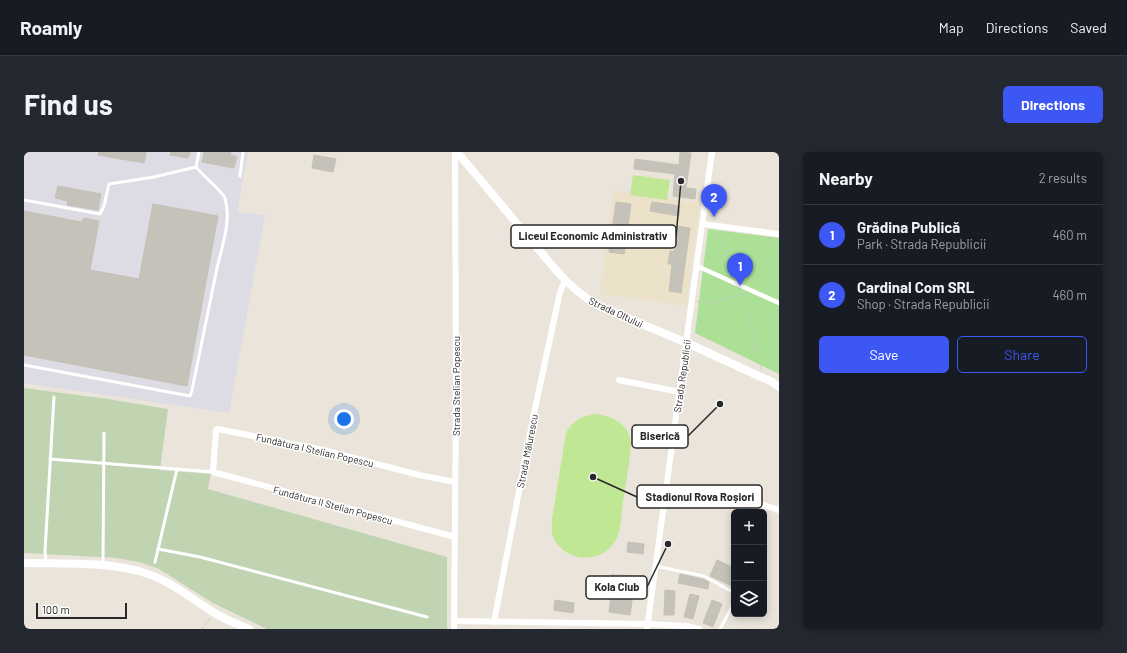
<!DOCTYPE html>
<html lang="en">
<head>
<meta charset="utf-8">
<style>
	:root { --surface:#171b24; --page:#242831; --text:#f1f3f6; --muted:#9ea1a6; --line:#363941; --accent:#3d57f4 }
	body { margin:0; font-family:Barlow,sans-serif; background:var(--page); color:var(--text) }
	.controls { position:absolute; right:12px; bottom:12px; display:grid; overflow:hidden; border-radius:6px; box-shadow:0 2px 10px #0003 }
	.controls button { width:36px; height:36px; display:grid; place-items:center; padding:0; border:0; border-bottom:1px solid var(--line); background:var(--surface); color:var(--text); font:20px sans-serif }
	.scale { position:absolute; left:12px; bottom:10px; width:91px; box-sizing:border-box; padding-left:4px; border:2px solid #282828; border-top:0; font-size:11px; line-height:14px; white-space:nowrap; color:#282828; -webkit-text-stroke:3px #fff; paint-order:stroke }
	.you { position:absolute; left:320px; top:267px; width:14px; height:14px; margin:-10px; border:3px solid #fff; border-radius:50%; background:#1a73e8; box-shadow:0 0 0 6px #1a73e833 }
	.badge { display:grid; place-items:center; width:26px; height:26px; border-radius:50%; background:var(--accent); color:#fff; font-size:13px; font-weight:700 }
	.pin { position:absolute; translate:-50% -33px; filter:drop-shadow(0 1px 2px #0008) }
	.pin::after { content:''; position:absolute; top:21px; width:14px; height:12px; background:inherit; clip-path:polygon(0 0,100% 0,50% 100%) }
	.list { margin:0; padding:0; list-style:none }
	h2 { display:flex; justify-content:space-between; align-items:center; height:52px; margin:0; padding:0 16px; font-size:17px }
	h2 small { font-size:13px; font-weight:400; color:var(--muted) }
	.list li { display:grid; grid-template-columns:26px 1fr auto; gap:12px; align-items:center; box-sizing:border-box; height:60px; padding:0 16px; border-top:1px solid var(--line) }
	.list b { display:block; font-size:15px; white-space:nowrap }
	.list p { margin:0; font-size:13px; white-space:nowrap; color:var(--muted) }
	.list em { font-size:13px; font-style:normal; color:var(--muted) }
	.actions { display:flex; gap:8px; padding:12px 16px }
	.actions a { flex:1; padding:9px 0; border:1px solid var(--accent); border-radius:6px; text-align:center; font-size:14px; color:var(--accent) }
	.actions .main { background:var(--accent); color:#fff }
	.icon { flex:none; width:22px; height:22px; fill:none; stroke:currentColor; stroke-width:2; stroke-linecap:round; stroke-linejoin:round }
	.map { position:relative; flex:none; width:755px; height:477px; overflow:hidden; border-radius:6px }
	header { display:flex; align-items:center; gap:24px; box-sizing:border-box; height:56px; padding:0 20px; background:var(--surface); border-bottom:1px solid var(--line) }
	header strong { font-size:19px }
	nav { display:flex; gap:22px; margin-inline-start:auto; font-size:14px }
	.intro { display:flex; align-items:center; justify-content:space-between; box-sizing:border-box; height:96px; padding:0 24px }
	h1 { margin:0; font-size:28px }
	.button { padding:10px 18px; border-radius:6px; background:var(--accent); color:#fff; font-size:14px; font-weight:700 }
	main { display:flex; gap:24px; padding:0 24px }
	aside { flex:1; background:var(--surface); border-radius:6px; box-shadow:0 2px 10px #0003 }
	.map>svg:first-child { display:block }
	.industrial { fill:#dddbe3 }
	.education { fill:#ece2c9 }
	.green { fill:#ade097 }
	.cemetery { fill:#c1d4b2 }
	.pitch { fill:#c0e793 }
	.building { fill:#c5c2b9; stroke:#c5c0b4 }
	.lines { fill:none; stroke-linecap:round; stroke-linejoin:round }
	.path { stroke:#c3c3c3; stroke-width:1; stroke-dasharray:3 2; stroke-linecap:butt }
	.service { stroke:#fff; stroke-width:3 }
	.pedestrian { stroke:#fff; stroke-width:4.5 }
	.minor { stroke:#fff; stroke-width:6 }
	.secondary { stroke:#fff; stroke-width:8 }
	.labels { text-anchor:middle; stroke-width:3; stroke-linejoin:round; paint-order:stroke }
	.street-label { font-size:10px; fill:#282828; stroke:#fff }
	.leader { fill:none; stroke:#282828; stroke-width:1.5 }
	.callout-dot { fill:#282828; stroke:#fff; stroke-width:1.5 }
	.callout { fill:#fff; stroke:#282828; stroke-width:1.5 }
	.callout-label { font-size:11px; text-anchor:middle; font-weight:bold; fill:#282828 }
</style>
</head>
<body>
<header>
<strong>Roamly</strong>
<nav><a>Map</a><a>Directions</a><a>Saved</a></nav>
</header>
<div class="intro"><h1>Find us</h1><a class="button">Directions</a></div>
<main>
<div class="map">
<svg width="755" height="477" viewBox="0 0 755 477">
	<rect width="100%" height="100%" fill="#eae4da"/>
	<polygon class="industrial" points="0,0 224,0 213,60 241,63 205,261 0,231"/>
	<polygon class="education" points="590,39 676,51 662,154 576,142"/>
	<polygon class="green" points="684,77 755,86 755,222 671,181"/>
	<polygon class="cemetery" points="0,236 84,247 144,257 136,318 187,322 184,337 423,405 423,477 243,477 189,451 135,417 115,410 93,406 0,401"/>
	<g class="pitch">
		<polygon points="609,23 646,28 643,48 606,43"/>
		<path d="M 572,262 C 590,264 606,273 607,293 C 605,315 601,336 598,357 C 597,368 597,380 591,389 C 578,413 539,410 529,385 C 527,379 528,373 528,367 L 542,281 C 548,269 559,263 572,262 Z"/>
	</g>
	<g class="building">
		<polygon points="75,0 122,0 120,11 74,3"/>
		<polygon points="147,0 166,0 164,6 146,3"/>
		<polygon points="180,0 207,0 206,3 213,5 210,16 178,10"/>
		<polygon points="656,0 667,1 662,36 672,37 671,47 649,44 651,22 610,17 611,7 655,13"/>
		<polygon points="290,3 312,7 309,20 288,16"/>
		<polygon points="34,34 77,42 74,58 43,53 44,49 31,46"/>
		<polygon points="592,50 607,52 600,102 585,100"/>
		<polygon points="628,50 656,54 655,64 626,59"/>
		<polygon points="129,52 194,64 163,234 0,203 0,59 57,70 60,66 75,69 66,118 115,127"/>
		<polygon points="653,74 666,76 657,141 645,139 648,112 644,112 646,99 650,100"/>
		<polygon points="604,390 620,392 619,402 603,400"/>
		<polygon points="693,408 710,416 710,435 686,424"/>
		<polygon points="656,422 679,427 685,430 684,437 654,431"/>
		<polygon points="590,424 611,427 606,463 585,460"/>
		<polygon points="641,438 651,439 650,463 640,463"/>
		<polygon points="666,442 675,444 669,467 660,465"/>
		<polygon points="531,448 550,451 549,461 530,458"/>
		<polygon points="688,448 698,452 689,475 679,471"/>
	</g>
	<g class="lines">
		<g class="path">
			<polyline points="691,79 715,127"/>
			<polyline points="745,87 747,93 755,101"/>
			<polyline points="720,141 737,218"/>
			<polyline points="673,149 686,152 718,141"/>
			<polyline points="686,152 733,201"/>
			<polyline points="584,446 587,422 623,426"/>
			<polyline points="178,477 186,466"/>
		</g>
		<g class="service">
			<polyline points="216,24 219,0"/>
			<polyline points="0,48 76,62 80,54 85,32 130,25 172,15"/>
			<path d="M 0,213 L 166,244 L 168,238 C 176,199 184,160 192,121 C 197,96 208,71 201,46 C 199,40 177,22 172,15 L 175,0"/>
			<polyline points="26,307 189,320"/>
			<polyline points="134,397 176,405 403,465"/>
			<polyline points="22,410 21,399 30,245"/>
			<polyline points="131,410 153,317"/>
			<polyline points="79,411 80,281"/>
			<polyline points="631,414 680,424 710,441"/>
			<polyline points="696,477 710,451"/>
		</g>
		<polyline class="pedestrian" points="673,114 755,151"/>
		<g class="minor">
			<polyline points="679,72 754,82"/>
			<polyline points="595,228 656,240"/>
			<polyline points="641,345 733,351 755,358"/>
			<polyline points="431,385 189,320 192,278 194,277 299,298 395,323 431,330"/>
			<polyline points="430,469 624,472 663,474 675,477"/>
			<polyline points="470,470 509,266 536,140 541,129"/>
			<polyline points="430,477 432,245 431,0"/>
			<polyline points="623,477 688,0"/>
		</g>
		<g class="secondary">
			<path d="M 433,0 L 531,117 C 544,132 557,144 575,154 L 663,191 L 748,230 L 755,235"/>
			<path d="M 0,411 C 38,412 88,409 124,422 C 148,430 168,447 189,460 C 200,467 213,472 225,477"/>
		</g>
	</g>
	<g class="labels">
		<g class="street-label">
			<text transform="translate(592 160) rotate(25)" y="4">Strada Oltului</text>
			<text transform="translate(658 224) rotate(-82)" y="4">Strada Republicii</text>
			<text transform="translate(432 234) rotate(-90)" y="4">Strada Stelian Popescu</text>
			<text transform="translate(291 298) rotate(13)" y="4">Fundătura I Stelian Popescu</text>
			<text transform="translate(503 299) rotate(-79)" y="4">Strada Mălurescu</text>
			<text transform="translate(309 353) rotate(15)" y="4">Fundătura II Stelian Popescu</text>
		</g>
	</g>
	<path class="leader" d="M657 29L652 85M696 252L664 284M569 325L613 345M644 392L623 435"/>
	<g class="callout-dot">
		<circle cx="657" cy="29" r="4"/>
		<circle cx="696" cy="252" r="4"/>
		<circle cx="569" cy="325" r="4"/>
		<circle cx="644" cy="392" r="4"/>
	</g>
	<g class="callout">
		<rect x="487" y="73" width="165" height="23" rx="4"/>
		<rect x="608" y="273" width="56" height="23" rx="4"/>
		<rect x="613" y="333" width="125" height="23" rx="4"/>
		<rect x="562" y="424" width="61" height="23" rx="4"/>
	</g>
	<g class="callout-label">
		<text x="569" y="88">Liceul Economic Administrativ</text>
		<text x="636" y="288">Biserică</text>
		<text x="676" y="349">Stadionul Rova Roșiori</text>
		<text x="593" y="439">Kola Club</text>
	</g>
</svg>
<div class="controls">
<button>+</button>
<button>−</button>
<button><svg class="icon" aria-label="layers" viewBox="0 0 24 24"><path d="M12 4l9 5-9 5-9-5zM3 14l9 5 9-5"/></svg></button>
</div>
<div class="scale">100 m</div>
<div class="you"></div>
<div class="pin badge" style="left:716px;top:134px">1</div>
<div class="pin badge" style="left:690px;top:65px">2</div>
</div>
<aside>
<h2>Nearby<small>2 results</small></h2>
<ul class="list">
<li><span class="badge">1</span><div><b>Grădina Publică</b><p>Park · Strada Republicii</p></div><em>460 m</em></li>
<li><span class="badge">2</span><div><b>Cardinal Com SRL</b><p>Shop · Strada Republicii</p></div><em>460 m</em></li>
</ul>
<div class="actions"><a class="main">Save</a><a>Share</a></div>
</aside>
</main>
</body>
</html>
